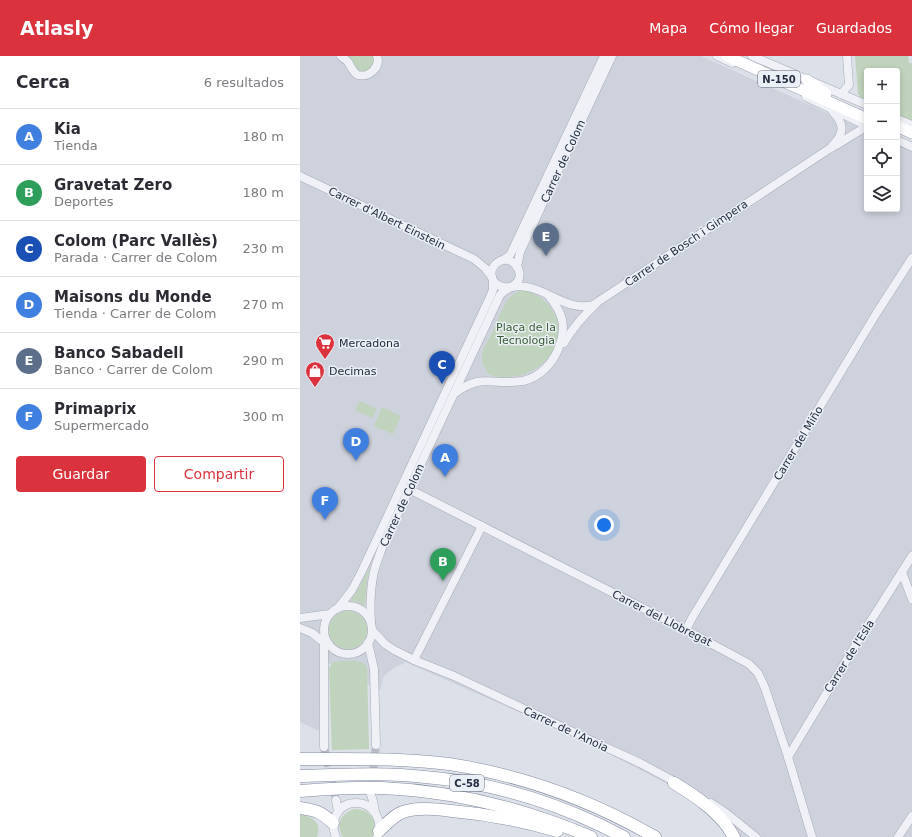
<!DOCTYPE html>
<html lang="es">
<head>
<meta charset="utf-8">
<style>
	:root { --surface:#fff; --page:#f7f7f7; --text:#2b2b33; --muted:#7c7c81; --line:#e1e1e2; --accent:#db333e }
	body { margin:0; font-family:"DejaVu Sans",sans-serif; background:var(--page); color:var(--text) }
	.controls { position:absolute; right:12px; top:12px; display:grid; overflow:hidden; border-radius:4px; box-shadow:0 2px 6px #0003 }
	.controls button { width:36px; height:36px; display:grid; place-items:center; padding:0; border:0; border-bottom:1px solid var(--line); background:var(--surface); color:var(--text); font:20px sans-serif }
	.you { position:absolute; left:304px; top:469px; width:14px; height:14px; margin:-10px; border:3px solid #fff; border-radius:50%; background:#1a73e8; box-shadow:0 0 0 6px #1a73e833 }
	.badge { display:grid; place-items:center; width:26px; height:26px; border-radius:50%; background:var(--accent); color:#fff; font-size:13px; font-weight:700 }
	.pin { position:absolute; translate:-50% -33px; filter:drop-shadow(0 1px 2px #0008) }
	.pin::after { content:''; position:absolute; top:21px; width:14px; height:12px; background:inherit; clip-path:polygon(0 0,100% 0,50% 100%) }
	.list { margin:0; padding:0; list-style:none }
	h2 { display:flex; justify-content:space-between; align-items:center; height:52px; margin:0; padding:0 16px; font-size:17px }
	h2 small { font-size:13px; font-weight:400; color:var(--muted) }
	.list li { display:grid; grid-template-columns:26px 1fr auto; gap:12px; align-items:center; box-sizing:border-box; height:56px; padding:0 16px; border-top:1px solid var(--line) }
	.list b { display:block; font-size:15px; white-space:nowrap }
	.list p { margin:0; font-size:13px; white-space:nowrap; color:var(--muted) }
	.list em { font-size:13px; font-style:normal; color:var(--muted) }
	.actions { display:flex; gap:8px; padding:12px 16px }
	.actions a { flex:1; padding:9px 0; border:1px solid var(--accent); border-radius:4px; text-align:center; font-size:14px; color:var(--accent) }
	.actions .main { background:var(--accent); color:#fff }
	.icon { flex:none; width:22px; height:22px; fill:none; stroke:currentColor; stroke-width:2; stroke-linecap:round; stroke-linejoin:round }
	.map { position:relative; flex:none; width:612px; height:781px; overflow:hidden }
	header { display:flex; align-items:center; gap:24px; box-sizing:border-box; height:56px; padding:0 20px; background:var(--accent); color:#fff }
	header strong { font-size:19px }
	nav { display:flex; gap:22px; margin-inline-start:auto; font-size:14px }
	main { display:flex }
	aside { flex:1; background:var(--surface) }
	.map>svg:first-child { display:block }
	.built { fill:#ced2dd }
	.green { fill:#c0d3bc }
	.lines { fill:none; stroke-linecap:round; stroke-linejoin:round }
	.minor-tunnel { stroke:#b7bcc6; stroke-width:8; stroke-dasharray:8 4; stroke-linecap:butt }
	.minor-casing { stroke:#a5aab6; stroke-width:9 }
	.major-casing { stroke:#9aa3b5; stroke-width:12 }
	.highway-casing { stroke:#828ba0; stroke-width:13 }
	.minor { stroke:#eff1f6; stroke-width:8 }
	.major { stroke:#fff; stroke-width:11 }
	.highway { stroke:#fff; stroke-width:12 }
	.labels { text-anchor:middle; stroke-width:3; stroke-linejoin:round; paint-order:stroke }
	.shield { fill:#ebeff6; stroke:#606677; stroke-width:1 }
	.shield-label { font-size:10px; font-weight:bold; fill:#242c40 }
	.street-label { font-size:11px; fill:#242c40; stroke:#ebeff6 }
	.park-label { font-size:11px; fill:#355d30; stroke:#ebeff6 }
	.poi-label { font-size:11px; fill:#242c40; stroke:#ebeff6; text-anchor:start }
</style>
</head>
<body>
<header>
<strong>Atlasly</strong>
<nav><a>Mapa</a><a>Cómo llegar</a><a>Guardados</a></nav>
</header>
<main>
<aside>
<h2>Cerca<small>6 resultados</small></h2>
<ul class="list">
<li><span class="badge" style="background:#3f7fe0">A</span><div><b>Kia</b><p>Tienda</p></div><em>180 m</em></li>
<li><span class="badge" style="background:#2e9e5b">B</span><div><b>Gravetat Zero</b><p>Deportes</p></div><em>180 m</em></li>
<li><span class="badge" style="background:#1a4fb4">C</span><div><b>Colom (Parc Vallès)</b><p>Parada · Carrer de Colom</p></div><em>230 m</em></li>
<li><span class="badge" style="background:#3f7fe0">D</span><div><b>Maisons du Monde</b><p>Tienda · Carrer de Colom</p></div><em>270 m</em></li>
<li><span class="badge" style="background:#5c6f8a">E</span><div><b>Banco Sabadell</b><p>Banco · Carrer de Colom</p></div><em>290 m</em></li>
<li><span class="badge" style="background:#3f7fe0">F</span><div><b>Primaprix</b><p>Supermercado</p></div><em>300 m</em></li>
</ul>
<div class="actions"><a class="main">Guardar</a><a>Compartir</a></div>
</aside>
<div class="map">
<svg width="612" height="781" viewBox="0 0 612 781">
	<rect width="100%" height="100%" fill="#dce0e8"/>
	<polygon class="built" points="0,0 401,0 567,75 567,153 597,153 597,88 612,95 612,781 439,781 424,774 377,733 300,693 224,658 105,606 103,608 97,610 87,617 83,622 80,635 21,603 19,675 0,666"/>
	<g class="green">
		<path d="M 47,0 L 74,0 C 75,4 75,9 71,12 C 59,24 55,6 47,0 Z"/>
		<polygon points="555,0 608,0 609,7 612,7 612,65 597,59 597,15 567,15 567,46 563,44 558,38"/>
		<path d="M 222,234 C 235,237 242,241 250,251 C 273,279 247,316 215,320 C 208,321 200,322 193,320 C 186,317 181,308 182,300 C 182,295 186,288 189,283 C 193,275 197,267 200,258 C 203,254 204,249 207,245 C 211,239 216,236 222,234 Z"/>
		<polygon points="60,345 77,353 72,362 55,354"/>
		<polygon points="82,351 101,360 93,378 74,370"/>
		<polygon points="70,510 70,511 67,524 65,550 58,546 50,545 59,532"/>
		<circle cx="48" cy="574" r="19"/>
		<path d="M 41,605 C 50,605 62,603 67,611 L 69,693 L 32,694 L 29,612 L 33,606 Z"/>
		<path d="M 54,753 C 71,753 79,765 72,781 L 43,781 C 35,768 41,758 54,753 Z"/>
		<path d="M 0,758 C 13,761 22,767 17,781 L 0,781 Z"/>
	</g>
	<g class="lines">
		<g class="minor-tunnel">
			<polyline points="24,691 36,744"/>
			<polyline points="71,736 76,689"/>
		</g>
		<defs>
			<g id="minor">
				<path d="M 41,0 C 43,2 46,4 48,6 C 51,10 53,17 58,19 C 69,22 81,11 77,0"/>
				<polyline points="417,0 432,7"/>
				<polyline points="452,0 567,49"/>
				<polyline points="541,38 549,29 547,0"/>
				<polyline points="506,41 567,70"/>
				<path d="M 533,56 C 544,68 545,76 533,89"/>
				<polyline points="597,63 612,69"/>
				<polyline points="597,84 612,91"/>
				<polyline points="0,120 174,203 185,212 192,221"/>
				<polyline points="203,204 210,199 213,193 304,0"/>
				<polyline points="217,211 220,196 312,0"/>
				<path d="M 212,231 C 241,225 264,257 293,249 L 529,93 C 542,87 553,77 567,71"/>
				<path d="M 264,287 C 273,271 282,261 296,248"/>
				<path d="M 155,337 C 162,332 168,328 177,326 C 185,324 193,326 201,326 C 208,326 216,326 223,325 C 241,321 255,305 260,288 C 267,268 261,255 249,240"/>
				<polyline points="109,433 386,574 449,608 458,617 465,632 488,701 512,781"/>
				<polyline points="602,516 612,543"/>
				<circle cx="48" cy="574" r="24"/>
				<polyline points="38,552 52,534 61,517 191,239 193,234 193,225"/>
				<polyline points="0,562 30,558"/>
				<path d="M 71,567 C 70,550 70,533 74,516 C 76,507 80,498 83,489 L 200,239 C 205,233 214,231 218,225 C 224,214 212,200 200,205 C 184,213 192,234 209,231"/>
				<polyline points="0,572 12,577 26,588"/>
				<polyline points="72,574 85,588 94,594 114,604 154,620 290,684 340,707 379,728"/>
				<polyline points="386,574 392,562 576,258 612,202"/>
				<polyline points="24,580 24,691"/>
				<polyline points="68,587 74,613 76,689"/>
				<polyline points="114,604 182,470"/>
				<polyline points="488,701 558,585 612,500"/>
				<polyline points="70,736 73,745 75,756"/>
				<polyline points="36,744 38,756"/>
				<polyline points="411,747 426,757 456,781"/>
				<path d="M 36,781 C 29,765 38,747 56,747 C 74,747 84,766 77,781"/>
				<polyline points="598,781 612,760"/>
			</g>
			<g id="major">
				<polyline points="427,0 567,63"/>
				<polyline points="507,24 526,38"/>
				<polyline points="597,70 612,77"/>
			</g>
			<g id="highway">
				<path d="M 0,703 L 9,703 C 56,703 103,702 149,708 C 221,719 291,744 355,781"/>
				<path d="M 0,720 C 41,719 83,716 125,721 C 185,726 245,743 300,769 C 308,773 316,777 324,781"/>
				<path d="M 374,727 C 397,741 421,757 434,781"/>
				<path d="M 0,735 C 27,733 55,731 82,732 C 154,735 225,753 291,781"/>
				<path d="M 0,752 C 17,755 20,755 33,767"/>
				<path d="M 79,775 C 86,768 94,759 103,756 C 119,751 136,753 152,755 C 187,758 223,765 257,775"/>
			</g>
		</defs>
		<use href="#minor" class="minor-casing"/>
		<use href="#major" class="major-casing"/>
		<use href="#highway" class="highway-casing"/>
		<use href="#minor" class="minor"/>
		<use href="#major" class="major"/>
		<use href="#highway" class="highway"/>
	</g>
	<defs>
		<symbol id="supermarket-pin" viewBox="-11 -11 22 30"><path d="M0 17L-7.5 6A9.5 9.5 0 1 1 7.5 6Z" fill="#db333e" stroke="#ebeff6"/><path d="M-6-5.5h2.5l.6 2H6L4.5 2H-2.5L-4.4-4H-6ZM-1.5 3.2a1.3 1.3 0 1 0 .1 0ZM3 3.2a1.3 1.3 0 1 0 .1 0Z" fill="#fff"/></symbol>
		<symbol id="shop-pin" viewBox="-11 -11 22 30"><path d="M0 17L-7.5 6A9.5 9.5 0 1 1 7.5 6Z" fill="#db333e" stroke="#ebeff6"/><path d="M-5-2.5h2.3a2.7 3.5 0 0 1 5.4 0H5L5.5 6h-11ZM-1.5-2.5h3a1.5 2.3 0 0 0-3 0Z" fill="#fff"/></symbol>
	</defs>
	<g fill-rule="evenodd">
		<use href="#supermarket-pin" x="14" y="276" width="22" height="30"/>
		<use href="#shop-pin" x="4" y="304" width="22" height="30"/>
	</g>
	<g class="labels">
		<g class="shield">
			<rect x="458" y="15" width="42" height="16" rx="3"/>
			<rect x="150" y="719" width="34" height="16" rx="3"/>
		</g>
		<g class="shield-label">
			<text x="479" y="27">N-150</text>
			<text x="167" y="731">C-58</text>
		</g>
		<g class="street-label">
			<text transform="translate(263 105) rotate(-65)" y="4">Carrer de Colom</text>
			<text transform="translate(87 162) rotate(26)" y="4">Carrer d'Albert Einstein</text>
			<text transform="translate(386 187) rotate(-34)" y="4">Carrer de Bosch i Gimpera</text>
			<text transform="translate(498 387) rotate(-59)" y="4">Carrer del Miño</text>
			<text transform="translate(102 449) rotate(-65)" y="4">Carrer de Colom</text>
			<text transform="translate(362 562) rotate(27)" y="4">Carrer del Llobregat</text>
			<text transform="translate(549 600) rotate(-58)" y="4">Carrer de l'Esla</text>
			<text transform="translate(266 673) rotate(25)" y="4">Carrer de l'Anoia</text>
		</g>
		<g class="park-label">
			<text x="226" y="275">Plaça de la<tspan x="226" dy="13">Tecnologia</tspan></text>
		</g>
		<g class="poi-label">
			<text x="39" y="291">Mercadona</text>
			<text x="29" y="319">Decimas</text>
		</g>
	</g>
</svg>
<div class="controls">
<button>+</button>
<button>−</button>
<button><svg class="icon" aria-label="locate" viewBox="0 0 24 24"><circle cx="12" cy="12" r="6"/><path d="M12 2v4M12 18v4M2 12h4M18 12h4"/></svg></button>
<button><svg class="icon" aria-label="layers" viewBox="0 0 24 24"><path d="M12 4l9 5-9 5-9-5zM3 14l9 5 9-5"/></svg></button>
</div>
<div class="you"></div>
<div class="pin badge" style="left:145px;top:421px;background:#3f7fe0">A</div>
<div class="pin badge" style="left:143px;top:525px;background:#2e9e5b">B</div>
<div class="pin badge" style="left:142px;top:328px;background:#1a4fb4">C</div>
<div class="pin badge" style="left:56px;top:405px;background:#3f7fe0">D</div>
<div class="pin badge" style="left:246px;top:200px;background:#5c6f8a">E</div>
<div class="pin badge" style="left:25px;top:464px;background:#3f7fe0">F</div>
</div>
</main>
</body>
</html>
